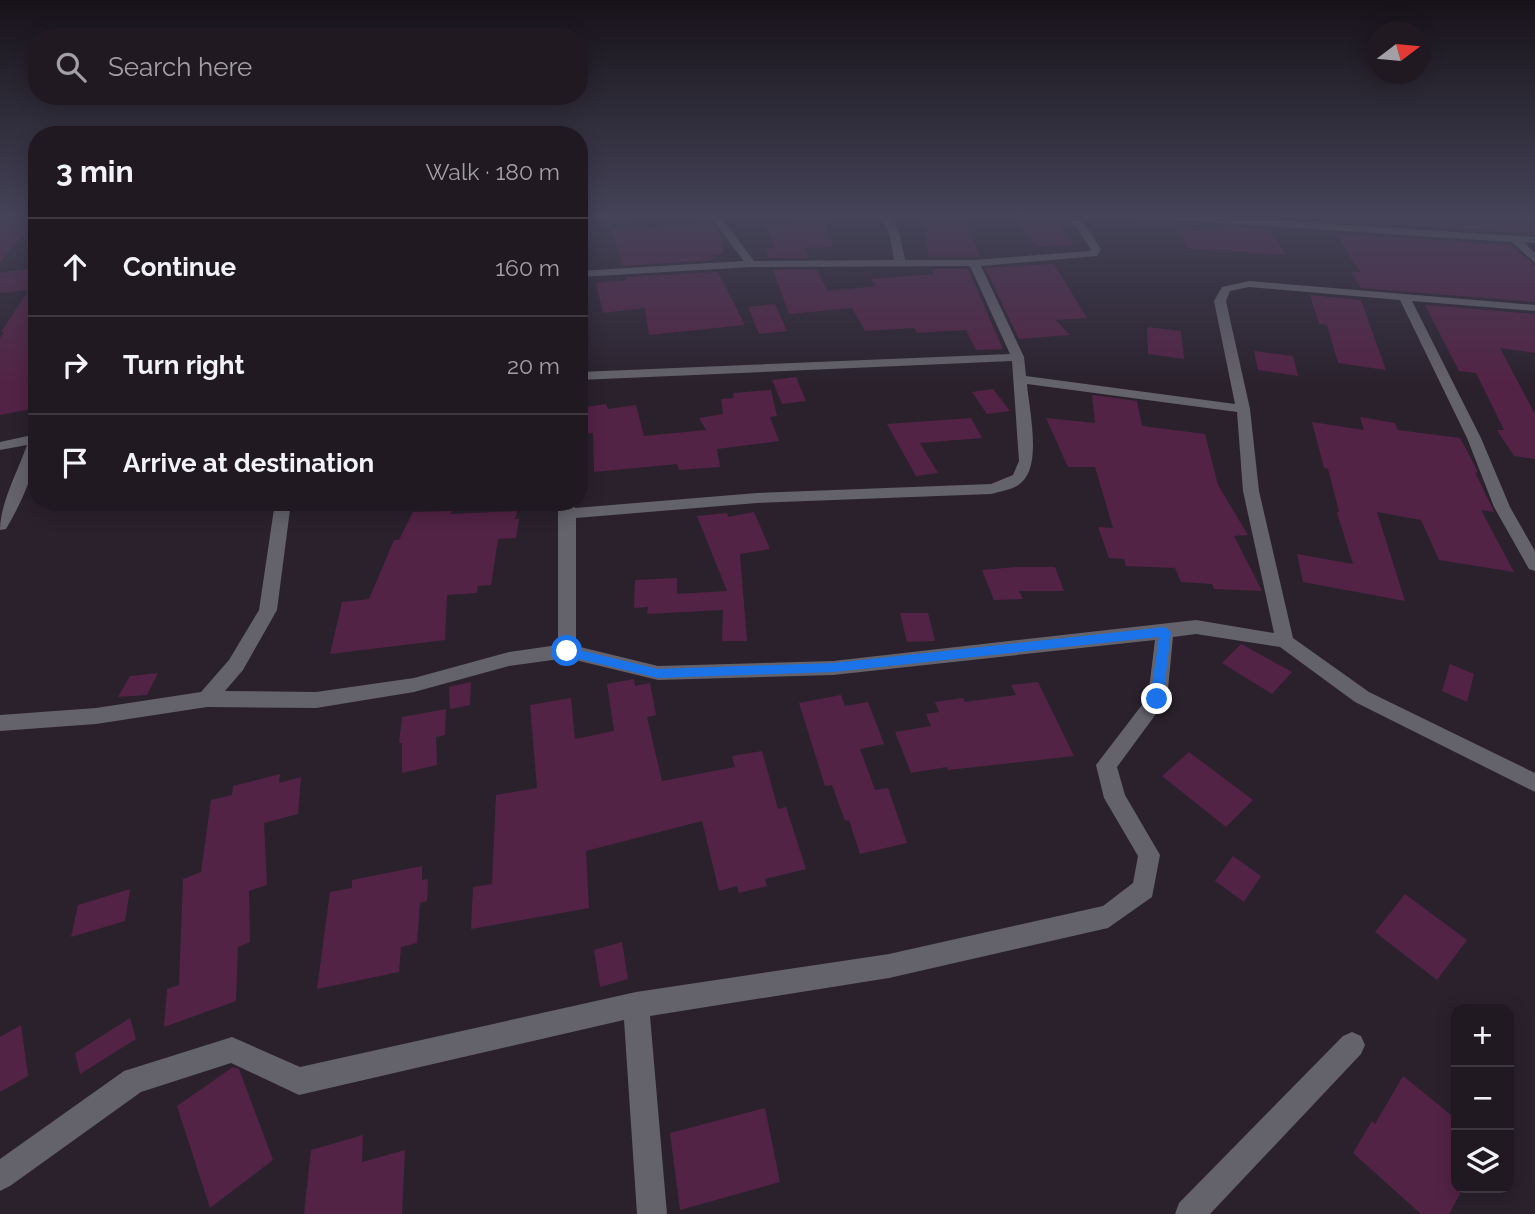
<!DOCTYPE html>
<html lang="en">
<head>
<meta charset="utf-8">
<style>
	:root { --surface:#201922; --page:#28222a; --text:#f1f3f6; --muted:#a2a0a5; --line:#3d3840 }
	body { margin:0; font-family:Raleway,sans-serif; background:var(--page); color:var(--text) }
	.controls { position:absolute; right:21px; bottom:21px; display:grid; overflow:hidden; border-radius:14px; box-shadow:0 4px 18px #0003 }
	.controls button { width:63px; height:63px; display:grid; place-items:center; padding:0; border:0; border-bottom:2px solid var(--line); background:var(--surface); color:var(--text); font:35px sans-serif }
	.compass { position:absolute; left:1367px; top:21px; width:63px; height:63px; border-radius:50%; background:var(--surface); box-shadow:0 4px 18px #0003; rotate:74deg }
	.stop { position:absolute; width:21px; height:21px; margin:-16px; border:5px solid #1a73e8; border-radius:50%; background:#fff }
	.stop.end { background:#1a73e8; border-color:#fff; box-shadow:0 2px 7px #0008 }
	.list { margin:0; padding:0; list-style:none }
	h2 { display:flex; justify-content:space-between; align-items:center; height:91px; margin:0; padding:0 28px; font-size:30px }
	h2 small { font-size:23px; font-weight:400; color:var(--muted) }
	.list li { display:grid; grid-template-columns:46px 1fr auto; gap:21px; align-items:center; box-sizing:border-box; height:98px; padding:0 28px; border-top:2px solid var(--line) }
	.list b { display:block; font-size:26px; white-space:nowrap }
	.list em { font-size:23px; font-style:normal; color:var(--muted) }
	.icon { flex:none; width:38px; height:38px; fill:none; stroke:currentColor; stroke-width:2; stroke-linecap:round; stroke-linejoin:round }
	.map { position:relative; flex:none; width:1535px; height:1214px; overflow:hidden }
	.search { position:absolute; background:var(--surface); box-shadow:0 4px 18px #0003; left:28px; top:28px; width:560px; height:77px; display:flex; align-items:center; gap:18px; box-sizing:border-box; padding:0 24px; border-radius:28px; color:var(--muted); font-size:26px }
	.panel { position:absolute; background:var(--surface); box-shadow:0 4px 18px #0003; left:28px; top:126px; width:560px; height:385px; border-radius:28px }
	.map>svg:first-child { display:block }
	.building { fill:#532345 }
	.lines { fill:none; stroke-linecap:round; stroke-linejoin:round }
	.minor { fill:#64626a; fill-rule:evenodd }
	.route { fill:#1a73e8 }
</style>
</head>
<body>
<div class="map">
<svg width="1535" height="1214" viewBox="0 0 1535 1214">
	<rect width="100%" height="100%" fill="#2a212d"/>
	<g class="building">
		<polygon points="13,215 37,215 37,220 0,262 0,223 7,222"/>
		<polygon points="1324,215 1535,215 1535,234 1328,221"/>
		<polygon points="1054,217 1073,245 1036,247 1013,218"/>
		<polygon points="711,222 722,237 723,254 710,255 713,260 623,266 611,229 657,228"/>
		<polygon points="824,222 833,247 804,248 810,258 769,258 765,249 774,248 765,225"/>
		<polygon points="966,222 980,257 929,257 923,223"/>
		<polygon points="1225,226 1269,229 1287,255 1188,249 1177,229 1225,231"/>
		<polygon points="1335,233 1511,245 1535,266 1535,302 1361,288 1351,272 1360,272"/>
		<polygon points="1054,264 1087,318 1056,320 1070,335 1019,339 985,268"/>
		<polygon points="37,268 37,408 0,415 0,338 4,332 1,332 29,290 0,293 0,273"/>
		<polygon points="816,269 828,291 876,286 871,279 934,274 932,269 968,269 1003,349 976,350 966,330 917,333 914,328 865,331 852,308 789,314 773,270"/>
		<polygon points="718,272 745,325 649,335 645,308 603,313 596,283 627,280 627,277"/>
		<polygon points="1310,295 1361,300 1386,370 1338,363 1327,325 1319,324"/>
		<polygon points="775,304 787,331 759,334 748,307"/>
		<polygon points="1425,305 1535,314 1535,353 1500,348 1535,414 1535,459 1514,456 1497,430 1504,430 1476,373 1459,371"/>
		<polygon points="1147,327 1181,331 1184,359 1148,354"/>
		<polygon points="1254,351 1293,356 1298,376 1258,370"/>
		<polygon points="796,377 806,401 782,404 772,380"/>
		<polygon points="993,389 1010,411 987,414 972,392"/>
		<polygon points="771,390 777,416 770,417 779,441 717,449 720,467 679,470 677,464 594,472 593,433 583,434 579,408 606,404 608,409 636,405 644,436 706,430 699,418 723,414 721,399 734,398 733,393"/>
		<polygon points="1092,395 1137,401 1142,426 1205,434 1218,485 1248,535 1234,536 1262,591 1214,589 1212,584 1181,582 1175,568 1126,566 1124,559 1109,558 1098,527 1113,528 1095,467 1068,467 1046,418 1095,423"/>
		<polygon points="1360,417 1395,423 1398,430 1460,438 1474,464 1478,473 1475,472 1494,512 1481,510 1514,572 1439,560 1421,520 1377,512 1405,601 1303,582 1297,554 1353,564 1337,513 1339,511 1328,469 1324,468 1312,422 1364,430"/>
		<polygon points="971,418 982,438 920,443 938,473 916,476 887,424"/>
		<polygon points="452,511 450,514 517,511 515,519 519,519 516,538 498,539 491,585 478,586 477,593 447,595 445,640 330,654 342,602 369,599 394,540 399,540 413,512"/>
		<polygon points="754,512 770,549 740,554 747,641 722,641 723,610 647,614 648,607 634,608 635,580 677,578 677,594 727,591 697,516 727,513 728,517"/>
		<polygon points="1016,567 1055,567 1064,591 1019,591 1023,599 994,600 982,570"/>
		<polygon points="900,613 928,613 935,641 907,642"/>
		<polygon points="1241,644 1292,672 1272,694 1222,663"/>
		<polygon points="1450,664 1474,674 1467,702 1442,691"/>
		<polygon points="158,673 147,695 118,697 130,676"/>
		<polygon points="634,679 635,686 650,683 656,715 647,717 662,781 735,767 732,756 762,751 778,809 786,807 806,869 765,879 767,886 739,893 737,886 719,891 702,821 586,851 589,908 471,929 473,887 492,884 496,795 537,788 530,705 571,698 575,739 614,731 607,684"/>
		<polygon points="471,682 470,705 450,709 449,687"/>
		<polygon points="1038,682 1074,756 948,770 947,767 911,773 895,732 931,726 926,714 939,712 935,702 963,698 965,702 1016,695 1011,685"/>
		<polygon points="841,695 845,706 868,702 884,744 860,749 875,790 888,788 907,843 860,854 849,820 845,821 832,785 825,786 799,703"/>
		<polygon points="446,709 445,735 436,737 437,765 402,773 402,743 399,743 402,717"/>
		<polygon points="1189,752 1253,800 1226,827 1162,776"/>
		<polygon points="280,774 279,783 301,777 298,814 264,823 267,885 249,891 250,942 238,947 236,1001 164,1027 167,989 179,985 183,879 201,872 211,800 232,795 233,786"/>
		<polygon points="1233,856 1261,876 1244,902 1215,881"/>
		<polygon points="422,866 422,880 428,879 427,901 420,903 417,943 401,947 399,972 317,989 330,892 352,888 352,880"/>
		<polygon points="130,889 125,921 71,937 78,905"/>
		<polygon points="1405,894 1467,940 1437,980 1375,932"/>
		<polygon points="622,942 628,979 600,987 594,950"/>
		<polygon points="130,1018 136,1039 80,1074 75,1053"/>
		<polygon points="21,1025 28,1076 0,1092 0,1037"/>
		<polygon points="233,1067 239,1069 273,1160 210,1208 177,1106"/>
		<polygon points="1403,1076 1456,1119 1456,1188 1463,1188 1449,1214 1421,1214 1353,1153 1372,1121 1375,1124"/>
		<polygon points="765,1108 780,1182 680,1210 670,1133"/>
		<polygon points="363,1135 362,1162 405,1150 402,1214 304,1214 311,1150"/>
	</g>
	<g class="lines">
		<g class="minor">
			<polygon points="579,215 628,215 623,218 579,219"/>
			<path d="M 709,215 L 719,215 L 754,261 L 894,260 L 890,236 L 880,215 L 890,215 L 900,236 L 905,260 L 974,260 L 1090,251 L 1091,249 L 1073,223 L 1062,215 C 1083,215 1090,233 1101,249 L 1097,256 L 981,266 L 1024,357 L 1026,376 L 1235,404 L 1214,301 L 1222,287 L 1249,281 L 1535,305 L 1535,311 L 1412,301 L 1481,438 L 1510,507 L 1535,551 L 1535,571 L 1529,569 L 1494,507 L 1467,438 L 1400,300 L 1249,287 L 1230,291 L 1226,301 L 1250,409 L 1259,491 L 1293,638 L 1369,692 L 1535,773 L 1535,792 L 1355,702 L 1280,647 L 1196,634 L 1173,637 L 1167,699 L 1117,767 L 1125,795 L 1160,855 L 1152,897 L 1108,928 L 889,978 L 650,1016 L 667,1214 L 637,1214 L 624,1020 L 299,1095 L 231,1063 L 141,1092 L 10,1186 L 0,1191 L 0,1159 L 124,1071 L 232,1037 L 300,1067 L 636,992 L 889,954 L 1103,906 L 1133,883 L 1138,856 L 1104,798 L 1096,765 L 1148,697 L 1155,640 L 833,675 L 658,680 L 567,658 L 509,666 L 414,692 L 316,708 L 207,707 L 96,724 L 0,731 L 0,715 L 96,708 L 201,692 L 229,660 L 259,610 L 275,502 L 291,502 L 277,610 L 243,670 L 225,691 L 316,692 L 414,678 L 509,652 L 558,645 L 558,502 L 574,502 L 575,508 L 757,493 L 991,484 L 1013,475 L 1019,461 L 1012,361 L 579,380 L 579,372 L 1010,354 L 970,266 L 751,267 L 579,277 L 579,271 L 744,261 ZM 1027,384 L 1237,412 L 1243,491 L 1274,633 L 1196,620 L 833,661 L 658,666 L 576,646 L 576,518 L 757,503 L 991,494 C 1001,491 1014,490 1022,482 C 1042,464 1029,409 1027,384 Z"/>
			<polygon points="1136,215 1185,215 1535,237 1535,243 1524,242 1535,254 1535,263 1512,242 1141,218"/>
			<path d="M 37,434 C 37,470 24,498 6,529 L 0,530 C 0,503 18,471 27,445 L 0,450 L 0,442 Z"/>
			<polygon points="1352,1032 1361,1036 1365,1045 1361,1054 1210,1214 1175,1214 1179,1203 1343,1036"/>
		</g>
	</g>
	<linearGradient id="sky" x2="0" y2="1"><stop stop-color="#171219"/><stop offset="0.56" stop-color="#444357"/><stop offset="1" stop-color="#444357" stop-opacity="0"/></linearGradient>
	<rect width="1535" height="385" fill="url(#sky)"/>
	<polygon class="route" points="1165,627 1171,632 1163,699 1157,704 1150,699 1159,637 833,672 658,678 567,656 561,651 567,647 658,669 833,663"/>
</svg>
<div class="controls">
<button>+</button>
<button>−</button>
<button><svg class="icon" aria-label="layers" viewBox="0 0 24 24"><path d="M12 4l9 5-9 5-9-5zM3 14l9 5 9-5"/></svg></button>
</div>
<svg class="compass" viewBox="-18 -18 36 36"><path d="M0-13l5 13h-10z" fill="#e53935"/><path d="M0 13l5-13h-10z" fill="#a2a0a5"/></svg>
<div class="stop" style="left:567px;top:651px"></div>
<div class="stop end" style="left:1157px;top:699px"></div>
<div class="search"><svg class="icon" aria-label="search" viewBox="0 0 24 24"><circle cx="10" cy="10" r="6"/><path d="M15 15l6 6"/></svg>Search here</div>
<section class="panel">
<h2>3 min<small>Walk · 180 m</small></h2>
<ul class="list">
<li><svg class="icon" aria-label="ahead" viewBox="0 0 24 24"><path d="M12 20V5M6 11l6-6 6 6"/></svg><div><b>Continue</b></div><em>160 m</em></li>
<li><svg class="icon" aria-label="right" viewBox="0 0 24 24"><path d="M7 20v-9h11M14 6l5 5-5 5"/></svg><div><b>Turn right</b></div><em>20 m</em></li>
<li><svg class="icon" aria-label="arrive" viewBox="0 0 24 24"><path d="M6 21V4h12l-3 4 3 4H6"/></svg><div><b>Arrive at destination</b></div></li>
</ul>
</section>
</div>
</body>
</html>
